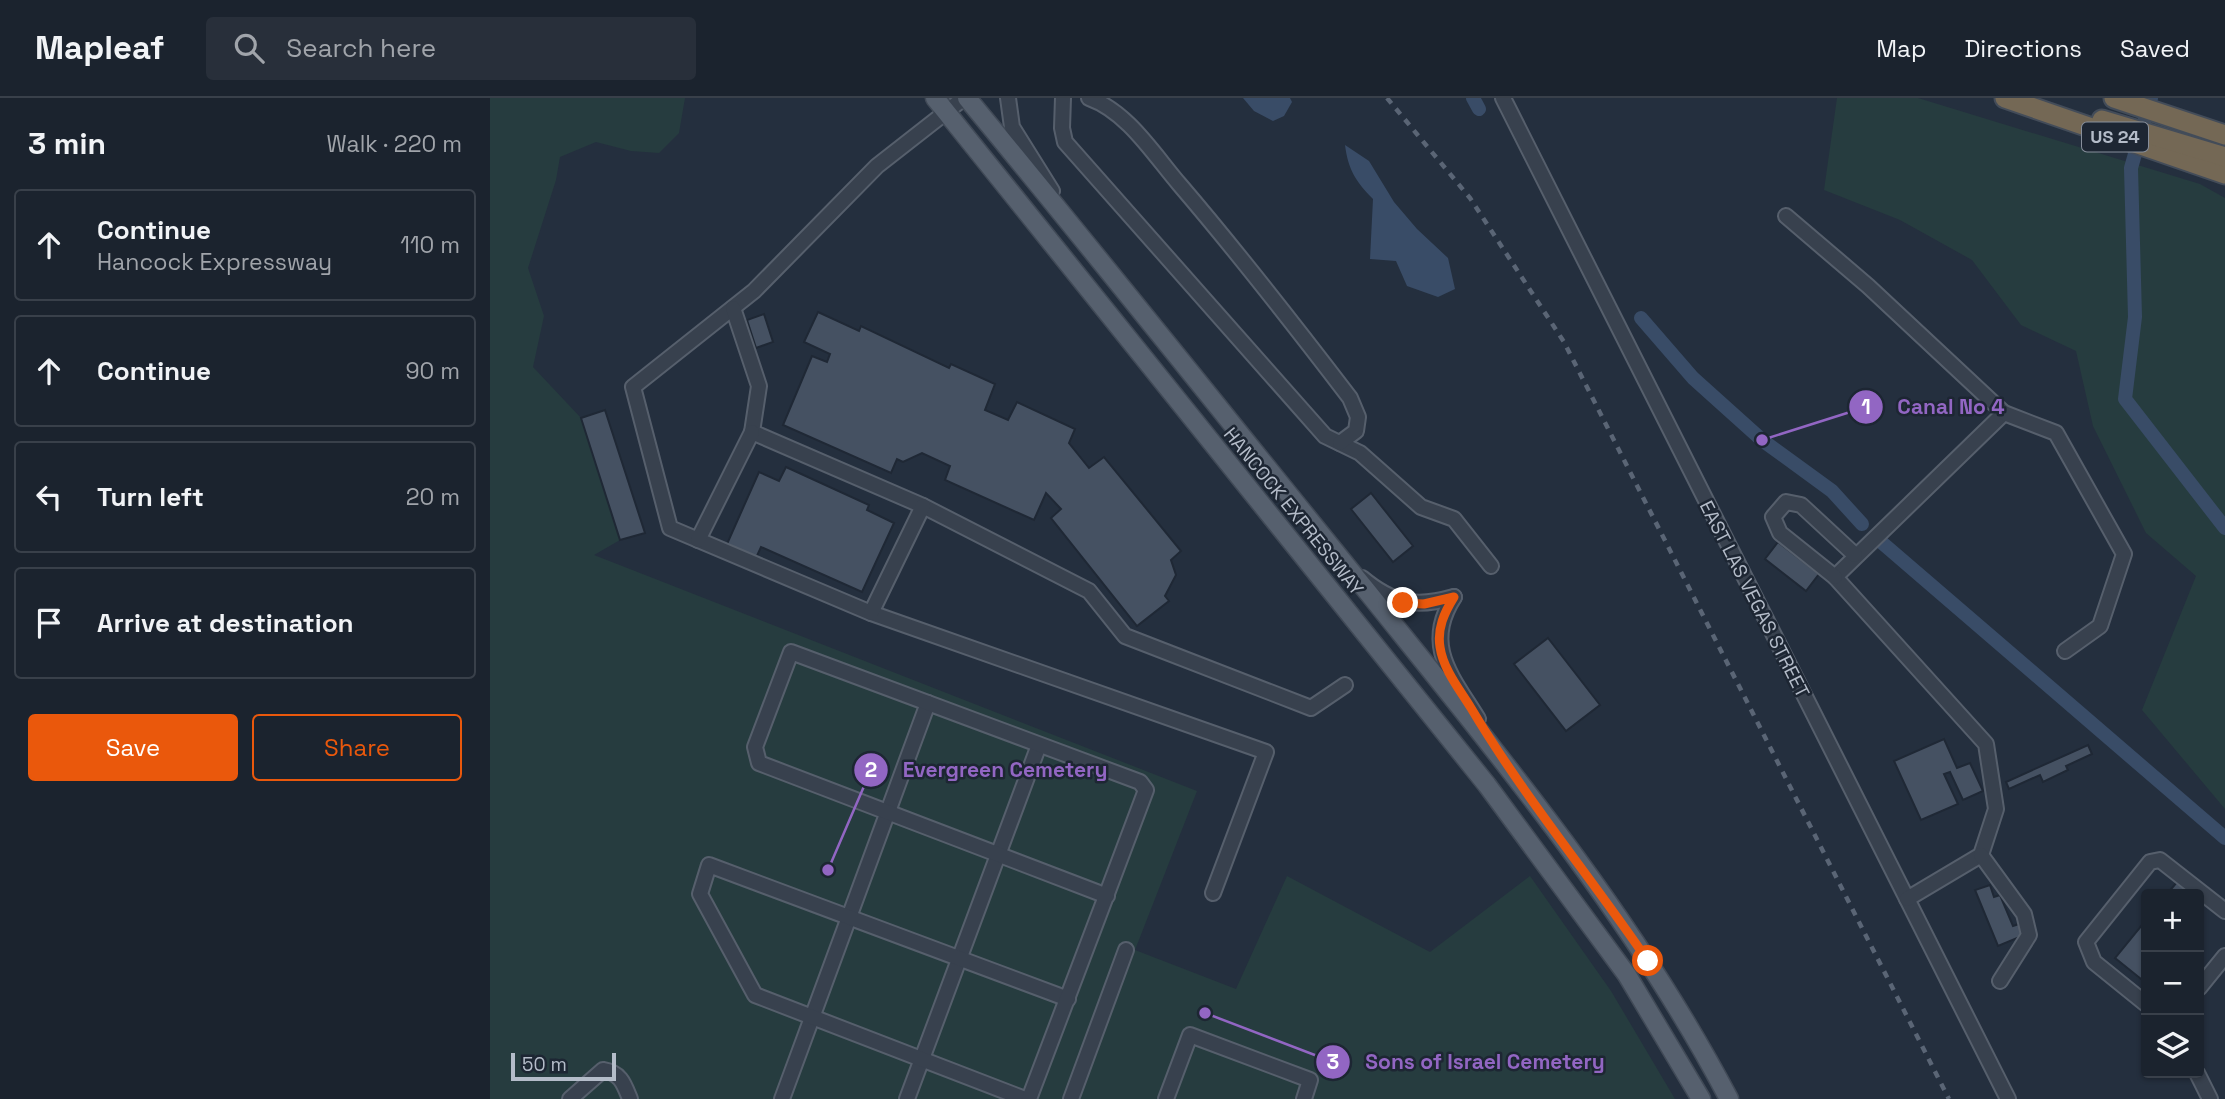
<!DOCTYPE html>
<html lang="en">
<head>
<meta charset="utf-8">
<style>
	:root { --surface:#1b232e; --page:#282f3a; --text:#f1f3f6; --muted:#a0a4aa; --line:#39404a; --accent:#ea580c }
	body { margin:0; font-family:"Space Grotesk",sans-serif; background:var(--page); color:var(--text) }
	.controls { position:absolute; right:21px; bottom:21px; display:grid; overflow:hidden; border-radius:7px; box-shadow:0 2px 5px #0004 }
	.controls button { width:63px; height:63px; display:grid; place-items:center; padding:0; border:0; border-bottom:2px solid var(--line); background:var(--surface); color:var(--text); font:35px sans-serif }
	.scale { position:absolute; left:21px; bottom:18px; width:105px; box-sizing:border-box; padding-left:7px; border:4px solid #b4bcc9; border-top:0; font-size:19px; line-height:24px; white-space:nowrap; color:#b4bcc9; -webkit-text-stroke:5px #1d2633; paint-order:stroke }
	.stop { position:absolute; width:21px; height:21px; margin:-16px; border:5px solid #ea580c; border-radius:50%; background:#fff }
	.stop.end { background:#ea580c; border-color:#fff; box-shadow:0 2px 7px #0008 }
	.list { margin:0; padding:0; list-style:none }
	h2 { display:flex; justify-content:space-between; align-items:center; height:91px; margin:0; padding:0 28px; font-size:30px }
	h2 small { font-size:23px; font-weight:400; color:var(--muted) }
	.list li { display:grid; grid-template-columns:46px 1fr auto; gap:21px; align-items:center; box-sizing:border-box; height:112px; margin:0 14px 14px; padding:0 14px; border:2px solid var(--line); border-radius:7px }
	.list b { display:block; font-size:26px; white-space:nowrap }
	.list p { margin:0; font-size:23px; white-space:nowrap; color:var(--muted) }
	.list em { font-size:23px; font-style:normal; color:var(--muted) }
	.actions { display:flex; gap:14px; padding:21px 28px }
	.actions a { flex:1; padding:16px 0; border:2px solid var(--accent); border-radius:7px; text-align:center; font-size:24px; color:var(--accent) }
	.actions .main { background:var(--accent); color:#fff }
	.icon { flex:none; width:38px; height:38px; fill:none; stroke:currentColor; stroke-width:2; stroke-linecap:round; stroke-linejoin:round }
	.map { position:relative; flex:none; width:1735px; height:1001px; overflow:hidden }
	header { display:flex; align-items:center; gap:42px; box-sizing:border-box; height:98px; padding:0 35px; background:var(--surface); border-bottom:2px solid var(--line) }
	header strong { font-size:33px }
	nav { display:flex; gap:38px; margin-inline-start:auto; font-size:24px }
	.search { width:490px; height:63px; background:var(--page); display:flex; align-items:center; gap:18px; box-sizing:border-box; padding:0 24px; border-radius:7px; color:var(--muted); font-size:26px }
	main { display:flex }
	aside { flex:1; background:var(--surface) }
	.map>svg:first-child { display:block }
	.green { fill:#263c3f }
	.water { fill:#394c67 }
	.lines { fill:none; stroke-linecap:round; stroke-linejoin:round }
	.canal { stroke:#394c67; stroke-width:14 }
	.building { fill:#455162; stroke:#1f2835; stroke-width:2 }
	.minor-casing { stroke:#565f6c; stroke-width:18 }
	.major-casing { stroke:#414a57; stroke-width:21 }
	.highway-casing { stroke:#434c59; stroke-width:23 }
	.minor { stroke:#38414e; stroke-width:14 }
	.major { stroke:#56606e; stroke-width:18 }
	.highway { stroke:#746855; stroke-width:19 }
	.rail { stroke:#5a6575; stroke-width:4.5; stroke-dasharray:7 7; stroke-linecap:butt }
	.route { stroke:#ea580c; stroke-width:9 }
	.labels { text-anchor:middle; stroke-width:5; stroke-linejoin:round; paint-order:stroke }
	.shield { fill:#1d2633; stroke:#878f9c; stroke-width:2 }
	.shield-label { font-size:18px; font-weight:bold; fill:#b4bcc9 }
	.street-label { font-size:19px; fill:#b4bcc9; stroke:#1d2633 }
	.leader { fill:none; stroke:#9266c3; stroke-width:2.5 }
	.callout-dot { fill:#9266c3; stroke:#1d2633; stroke-width:2.5 }
	.mark-label { font-size:21px; text-anchor:middle; font-weight:bold; fill:#fff }
	.callout-label { font-size:21px; text-anchor:middle; font-weight:bold; fill:#9266c3; stroke:#1d2633; stroke-width:5; stroke-linejoin:round; paint-order:stroke }
</style>
</head>
<body>
<header>
<strong>Mapleaf</strong>
<div class="search"><svg class="icon" aria-label="search" viewBox="0 0 24 24"><circle cx="10" cy="10" r="6"/><path d="M15 15l6 6"/></svg>Search here</div>
<nav><a>Map</a><a>Directions</a><a>Saved</a></nav>
</header>
<main>
<aside>
<h2>3 min<small>Walk · 220 m</small></h2>
<ul class="list">
<li><svg class="icon" aria-label="ahead" viewBox="0 0 24 24"><path d="M12 20V5M6 11l6-6 6 6"/></svg><div><b>Continue</b><p>Hancock Expressway</p></div><em>110 m</em></li>
<li><svg class="icon" aria-label="ahead" viewBox="0 0 24 24"><path d="M12 20V5M6 11l6-6 6 6"/></svg><div><b>Continue</b></div><em>90 m</em></li>
<li><svg class="icon" aria-label="left" viewBox="0 0 24 24"><path d="M17 20v-9H6M10 6l-5 5 5 5"/></svg><div><b>Turn left</b></div><em>20 m</em></li>
<li><svg class="icon" aria-label="arrive" viewBox="0 0 24 24"><path d="M6 21V4h12l-3 4 3 4H6"/></svg><div><b>Arrive at destination</b></div></li>
</ul>
<div class="actions"><a class="main">Save</a><a>Share</a></div>
</aside>
<div class="map">
<svg width="1735" height="1001" viewBox="0 0 1735 1001">
	<rect width="100%" height="100%" fill="#242f3e"/>
	<g class="green">
		<polygon points="0,0 195,0 189,35 169,55 141,53 106,44 70,59 66,82 38,170 54,218 43,269 91,320 130,442 104,457 707,693 645,852 746,891 797,778 940,854 1040,778 1121,893 1185,1001 0,1001"/>
		<polygon points="1347,0 1428,0 1710,86 1735,100 1735,711 1652,612 1706,478 1656,435 1603,328 1586,253 1531,227 1482,162 1410,122 1334,92"/>
	</g>
	<g class="water">
		<polygon points="753,0 800,0 802,4 794,18 783,23 764,13"/>
		<path d="M 855,47 L 879,63 L 904,104 L 927,131 L 958,160 L 965,191 L 948,199 L 917,188 L 906,163 L 880,161 L 883,101 C 866,84 858,71 855,47 Z"/>
	</g>
	<g class="lines">
		<g class="canal">
			<polyline points="983,0 989,11"/>
			<polyline points="1661,0 1641,70 1645,219 1635,301 1735,430"/>
			<polyline points="1151,220 1203,280 1272,342 1342,393 1372,426"/>
			<polyline points="1390,443 1735,740"/>
		</g>
	</g>
	<g class="building">
		<polygon points="328,214 369,233 371,228 459,270 461,266 505,286 495,312 518,322 527,304 585,331 579,345 599,370 614,359 691,453 681,462 686,477 675,498 679,503 647,528 561,420 571,411 556,395 544,422 455,382 460,368 432,355 413,364 407,361 401,375 293,327 322,258 337,264 340,256 314,244"/>
		<polygon points="274,216 283,244 266,250 257,222"/>
		<polygon points="115,312 155,435 130,442 91,320"/>
		<polygon points="296,369 379,407 377,412 404,425 372,494 271,449 266,460 237,446 269,374 289,383"/>
		<polygon points="881,395 923,448 903,464 861,411"/>
		<polygon points="1288,444 1329,476 1316,493 1275,461"/>
		<polygon points="1058,540 1110,607 1076,633 1024,566"/>
		<polygon points="1454,641 1467,670 1480,665 1493,693 1473,702 1460,674 1454,676 1468,706 1431,722 1404,663"/>
		<polygon points="1598,647 1602,656 1576,668 1578,672 1553,684 1550,677 1519,691 1516,684"/>
		<polygon points="1687,784 1701,796 1677,796"/>
		<polygon points="1500,787 1504,799 1510,797 1523,828 1532,825 1537,836 1508,848 1485,792"/>
		<polygon points="1656,822 1656,885 1625,860"/>
	</g>
	<g class="lines">
		<defs>
			<g id="minor">
				<polyline points="474,0 387,68 264,193 143,289 180,430 381,515 776,654 723,795"/>
				<polyline points="518,0 522,29 562,93"/>
				<polyline points="573,0 572,30 575,44 835,338 870,355 931,409 964,421 1001,468"/>
				<path d="M 599,0 C 638,14 664,57 690,87 C 749,156 805,228 860,300 L 868,319 L 866,333 L 850,345"/>
				<polyline points="1013,0 1518,1001"/>
				<polyline points="1296,118 1378,188 1514,315 1345,479 1496,646 1506,711 1491,757 1417,801"/>
				<polyline points="243,210 269,288 262,334 433,408 599,493 635,538 821,610 855,587"/>
				<polyline points="1514,315 1566,335 1634,456 1610,528 1575,553"/>
				<polyline points="208,442 262,334"/>
				<polyline points="1345,479 1290,435 1283,419 1296,404 1311,407 1365,457"/>
				<path d="M 872,480 C 903,506 926,510 964,499"/>
				<path d="M 964,499 C 932,548 963,580 988,621"/>
				<polyline points="381,515 433,408"/>
				<polyline points="1491,757 1534,816 1539,837 1510,883"/>
				<polyline points="1709,890 1735,858"/>
				<polyline points="1656,906 1604,864 1596,844 1660,764 1670,762 1735,813"/>
				<polyline points="1707,975 1720,1001"/>
				<path d="M 80,1001 L 113,972 C 131,975 134,986 140,1001"/>
				<polyline points="292,1001 438,605"/>
				<polyline points="417,1001 549,647"/>
				<polyline points="535,1001 265,897 210,796 219,767 578,901"/>
				<path d="M 539,1001 C 579,898 617,795 656,692 L 650,684 L 301,554 L 265,649 L 269,665 L 617,798"/>
				<polyline points="581,1001 636,852"/>
				<polyline points="676,1001 700,937 820,982 814,1001"/>
			</g>
			<g id="major">
				<polyline points="445,0 997,687 1137,877 1211,1001"/>
				<path d="M 477,0 C 612,163 743,328 876,492 C 1006,654 1142,816 1239,1001"/>
			</g>
			<g id="highway">
				<polyline points="1515,0 1735,76"/>
				<polyline points="1624,0 1735,37"/>
				<polyline points="1612,22 1735,59"/>
			</g>
		</defs>
		<use href="#minor" class="minor-casing"/>
		<use href="#major" class="major-casing"/>
		<use href="#highway" class="highway-casing"/>
		<use href="#minor" class="minor"/>
		<use href="#major" class="major"/>
		<use href="#highway" class="highway"/>
		<polyline class="rail" points="897,0 980,100 1074,244 1459,1001"/>
	</g>
	<g class="lines">
		<path class="route" d="M 913,505 L 934,506 L 964,499 C 954,515 947,531 950,549 C 953,571 970,592 981,610 C 1034,699 1100,778 1158,863"/>
	</g>
	<g class="labels">
		<rect class="shield" x="1592" y="24.5" width="66" height="29" rx="5"/>
		<g class="shield-label">
			<text x="1625" y="45">US 24</text>
		</g>
		<g class="street-label">
			<text transform="translate(804 413) rotate(51)" y="7">HANCOCK EXPRESSWAY</text>
			<text transform="translate(1265 501) rotate(63)" y="7">EAST LAS VEGAS STREET</text>
		</g>
	</g>
	<path class="leader" d="M1272 342L1376 309M338 772L381 672M715 915L843 964"/>
	<g class="callout-dot">
		<circle cx="1272" cy="342" r="7"/>
		<circle cx="338" cy="772" r="7"/>
		<circle cx="715" cy="915" r="7"/>
		<circle cx="1376" cy="309" r="18"/>
		<circle cx="381" cy="672" r="18"/>
		<circle cx="843" cy="964" r="18"/>
	</g>
	<g class="mark-label">
		<text x="1376" y="316">1</text>
		<text x="381" y="679">2</text>
		<text x="843" y="971">3</text>
	</g>
	<g class="callout-label">
		<text x="1461" y="316">Canal No 4</text>
		<text x="515" y="679">Evergreen Cemetery</text>
		<text x="995" y="971">Sons of Israel Cemetery</text>
	</g>
</svg>
<div class="controls">
<button>+</button>
<button>−</button>
<button><svg class="icon" aria-label="layers" viewBox="0 0 24 24"><path d="M12 4l9 5-9 5-9-5zM3 14l9 5 9-5"/></svg></button>
</div>
<div class="scale">50 m</div>
<div class="stop" style="left:1158px;top:863px"></div>
<div class="stop end" style="left:913px;top:505px"></div>
</div>
</main>
</body>
</html>
